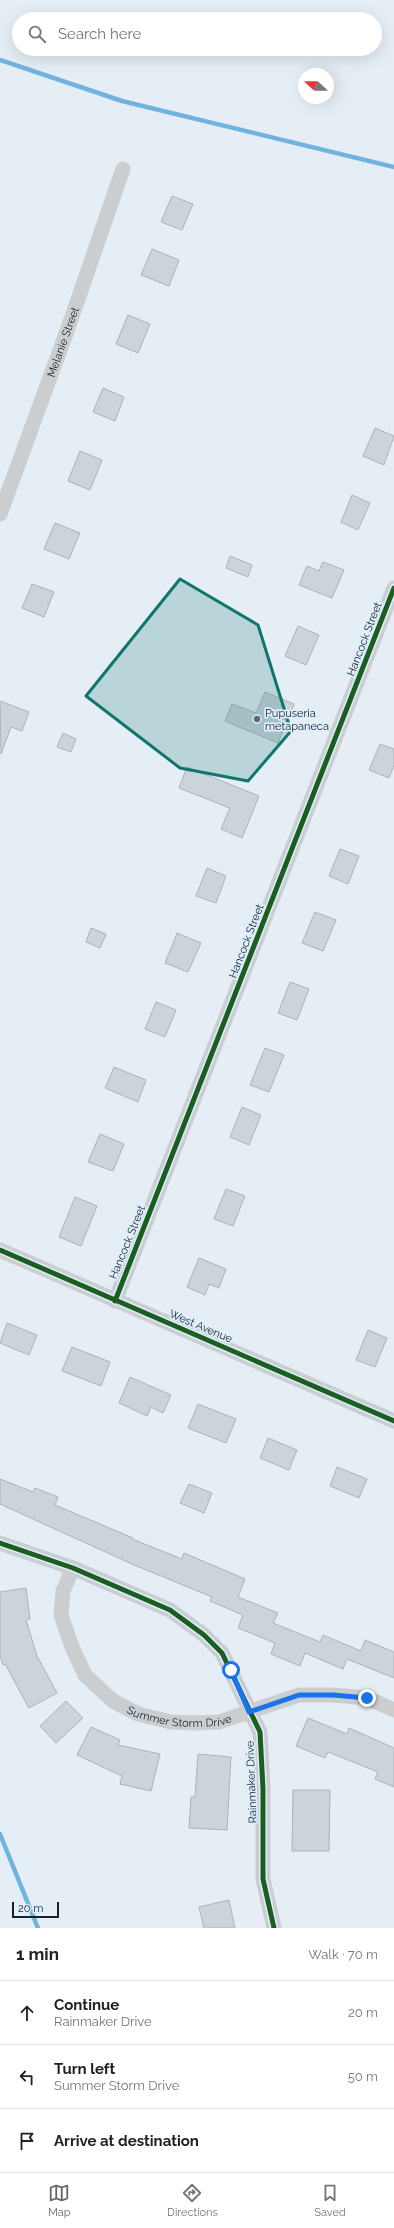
<!DOCTYPE html>
<html lang="en">
<head>
<meta charset="utf-8">
<style>
	:root { --surface:#fff; --page:#f6f6f6; --text:#202124; --muted:#757577; --line:#e0e0e0; --accent:#5f6870 }
	body { margin:0; font-family:Raleway,sans-serif; background:var(--page); color:var(--text) }
	.compass { position:absolute; left:298px; top:68px; width:36px; height:36px; border-radius:50%; background:var(--surface); box-shadow:0 4px 16px #0002; rotate:292deg }
	.scale { position:absolute; left:12px; bottom:10px; width:47px; box-sizing:border-box; padding-left:4px; border:2px solid #172129; border-top:0; font-size:11px; line-height:14px; white-space:nowrap; color:#172129; -webkit-text-stroke:3px #deeefc; paint-order:stroke }
	.stop { position:absolute; width:12px; height:12px; margin:-9px; border:3px solid #1a73e8; border-radius:50%; background:#fff }
	.stop.end { background:#1a73e8; border-color:#fff; box-shadow:0 1px 4px #0008 }
	.list { margin:0; padding:0; list-style:none }
	h2 { display:flex; justify-content:space-between; align-items:center; height:52px; margin:0; padding:0 16px; font-size:17px }
	h2 small { font-size:13px; font-weight:400; color:var(--muted) }
	.list li { display:grid; grid-template-columns:26px 1fr auto; gap:12px; align-items:center; box-sizing:border-box; height:64px; padding:0 16px; border-top:1px solid var(--line) }
	.list b { display:block; font-size:15px; white-space:nowrap }
	.list p { margin:0; font-size:13px; white-space:nowrap; color:var(--muted) }
	.list em { font-size:13px; font-style:normal; color:var(--muted) }
	.icon { flex:none; width:22px; height:22px; fill:none; stroke:currentColor; stroke-width:2; stroke-linecap:round; stroke-linejoin:round }
	.map { position:relative; flex:none; width:394px; height:1928px; overflow:hidden }
	.search { position:absolute; background:var(--surface); box-shadow:0 4px 16px #0002; left:12px; right:12px; top:12px; height:44px; display:flex; align-items:center; gap:10px; box-sizing:border-box; padding:0 14px; border-radius:22px; color:var(--muted); font-size:15px }
	.sheet { height:244px; background:var(--surface) }
	nav { display:flex; justify-content:space-around; align-items:center; box-sizing:border-box; height:56px; border-top:1px solid var(--line); background:var(--surface); font-size:11px; color:var(--muted) }
	nav a { display:grid; justify-items:center; gap:2px }
	nav .on { color:var(--accent) }
	.map>svg:first-child { display:block }
	.lines { fill:none; stroke-linecap:round; stroke-linejoin:round }
	.stream { stroke:#71b3df; stroke-width:4.5 }
	.building { fill:#cbd3db; stroke:#abb3ba }
	.street { stroke:#cbced1; stroke-width:15 }
	.cycleway-casing { stroke:#deeefc; stroke-width:8 }
	.cycleway { stroke:#1b5e20; stroke-width:5 }
	.route { stroke:#1a73e8; stroke-width:5 }
	.marked { fill:#0f766e; fill-opacity:0.2; stroke:#0f766e; stroke-width:3; stroke-linejoin:round }
	.poi-dot { fill:#5f6870; stroke:#deeefc; stroke-width:1.5 }
	.labels { text-anchor:middle; stroke-width:3.5; stroke-linejoin:round; paint-order:stroke }
	.street-label { font-size:11px; fill:#172129; stroke:#deeefc }
	.poi-label { font-size:11px; fill:#172129; stroke:#deeefc; text-anchor:start }
</style>
</head>
<body>
<div class="map">
<svg width="394" height="1928" viewBox="0 0 394 1928">
	<rect width="100%" height="100%" fill="#e5edf5"/>
	<g class="lines">
		<g class="stream">
			<polyline points="0,60 122,101 394,167"/>
			<polyline points="0,1834 38,1928"/>
		</g>
	</g>
	<g class="building">
		<polygon points="172,196 193,204 182,230 161,222"/>
		<polygon points="152,249 179,260 169,286 141,275"/>
		<polygon points="128,315 150,324 138,353 116,344"/>
		<polygon points="103,388 124,397 115,421 93,412"/>
		<polygon points="375,428 394,436 384,465 363,456"/>
		<polygon points="80,451 102,460 90,490 68,481"/>
		<polygon points="352,495 370,503 358,530 341,522"/>
		<polygon points="55,523 80,533 69,559 44,549"/>
		<polygon points="230,556 252,565 248,577 226,568"/>
		<polygon points="323,562 344,570 332,598 299,585 307,566 319,571"/>
		<polygon points="32,584 54,592 44,617 22,608"/>
		<polygon points="298,626 319,635 306,665 285,656"/>
		<polygon points="265,692 294,704 278,743 225,721 232,704 256,713"/>
		<polygon points="0,701 29,712 22,731 11,727 1,754"/>
		<polygon points="63,733 76,739 71,752 57,747"/>
		<polygon points="380,744 394,749 394,765 389,778 369,770"/>
		<polygon points="187,767 259,796 242,838 221,829 230,808 179,788"/>
		<polygon points="340,849 359,856 348,884 329,876"/>
		<polygon points="207,868 226,876 216,903 196,896"/>
		<polygon points="315,912 336,920 323,951 302,943"/>
		<polygon points="91,928 106,934 100,948 86,942"/>
		<polygon points="177,933 201,943 188,972 165,963"/>
		<polygon points="290,982 309,989 297,1020 278,1013"/>
		<polygon points="156,1002 176,1010 165,1037 145,1029"/>
		<polygon points="265,1048 284,1055 269,1092 250,1085"/>
		<polygon points="114,1067 146,1080 138,1102 105,1088"/>
		<polygon points="242,1107 261,1115 249,1145 230,1137"/>
		<polygon points="100,1134 124,1144 113,1171 88,1162"/>
		<polygon points="226,1189 245,1196 233,1226 214,1219"/>
		<polygon points="75,1197 97,1206 81,1246 59,1237"/>
		<polygon points="199,1258 226,1269 219,1288 209,1284 205,1295 187,1287"/>
		<polygon points="7,1323 37,1335 29,1355 0,1343"/>
		<polygon points="368,1330 387,1338 375,1367 356,1360"/>
		<polygon points="72,1347 110,1362 101,1386 62,1371"/>
		<polygon points="130,1377 171,1395 163,1413 151,1407 147,1416 119,1403"/>
		<polygon points="198,1404 236,1419 226,1443 188,1428"/>
		<polygon points="268,1438 297,1450 289,1470 260,1458"/>
		<polygon points="337,1467 367,1479 359,1498 330,1486"/>
		<polygon points="0,1479 33,1492 35,1488 58,1497 55,1505 133,1538 132,1539 182,1559 184,1553 245,1579 238,1597 278,1613 273,1623 320,1642 323,1635 361,1651 365,1640 394,1652 394,1678 347,1659 343,1669 305,1653 300,1666 271,1654 275,1643 238,1628 243,1615 210,1601 212,1597 132,1564 0,1504"/>
		<polygon points="189,1484 212,1493 204,1513 180,1503"/>
		<polygon points="26,1588 30,1619 26,1620 37,1656 57,1693 29,1708 5,1664 3,1665 0,1656 0,1592"/>
		<polygon points="66,1701 83,1718 56,1743 40,1726"/>
		<polygon points="308,1718 347,1734 349,1728 394,1748 394,1787 375,1779 378,1772 328,1752 325,1758 296,1746"/>
		<polygon points="91,1727 120,1740 118,1745 160,1754 151,1791 120,1784 122,1776 77,1755"/>
		<polygon points="198,1754 231,1757 227,1830 189,1828 191,1797 195,1797"/>
		<polygon points="293,1790 330,1790 329,1851 292,1851"/>
		<polygon points="229,1900 235,1928 204,1928 199,1907"/>
	</g>
	<g class="lines">
		<g class="street">
			<path id="s1" d="M 0,514 L 67,331 L 123,169"/>
			<polyline points="0,1250 394,1421"/>
			<polyline points="115,1301 394,588"/>
			<polyline points="0,1543 73,1568 170,1610 204,1635 222,1653 260,1732 263,1789 263,1879 274,1928"/>
			<path id="s2" d="M 73,1568 L 63,1591 L 61,1615 L 72,1647 L 85,1675 L 113,1701 L 138,1714 L 171,1722 L 193,1723 L 219,1722 L 299,1695 L 333,1695 L 367,1698 L 394,1710"/>
		</g>
		<defs>
			<g id="cycleway">
				<polyline points="0,1250 394,1421"/>
				<polyline points="115,1301 394,588"/>
				<polyline points="0,1543 73,1568 170,1610 204,1635 222,1653 260,1732 263,1789 263,1879 274,1928"/>
			</g>
		</defs>
		<use href="#cycleway" class="cycleway-casing"/>
		<use href="#cycleway" class="cycleway"/>
	</g>
	<g class="lines">
		<polyline class="route" points="231,1670 249,1712 299,1695 333,1695 367,1698"/>
	</g>
	<path class="marked" d="M 180,579 L 258,625 L 291,731 L 248,781 L 180,768 L 86,696 Z"/>
	<circle class="poi-dot" cx="257" cy="719" r="4"/>
	<g class="labels">
		<g class="street-label">
			<text dy="4" stroke="none"><textPath href="#s1" startOffset="183">Melanie Street</textPath></text>
			<text transform="translate(364 639) rotate(-69)" y="4">Hancock Street</text>
			<text transform="translate(246 941) rotate(-69)" y="4">Hancock Street</text>
			<text transform="translate(127 1242) rotate(-68)" y="4">Hancock Street</text>
			<text transform="translate(201 1326) rotate(23)" y="4">West Avenue</text>
			<text dy="4" stroke="none"><textPath href="#s2" startOffset="222">Summer Storm Drive</textPath></text>
			<text transform="translate(251 1782) rotate(-92)" y="4">Rainmaker Drive</text>
		</g>
		<g class="poi-label">
			<text x="265" y="717">Pupuseria<tspan x="265" dy="13">metapaneca</tspan></text>
		</g>
	</g>
</svg>
<svg class="compass" viewBox="-18 -18 36 36"><path d="M0-13l5 13h-10z" fill="#e53935"/><path d="M0 13l5-13h-10z" fill="#757577"/></svg>
<div class="scale">20 m</div>
<div class="stop" style="left:231px;top:1670px"></div>
<div class="stop end" style="left:367px;top:1698px"></div>
<div class="search"><svg class="icon" aria-label="search" viewBox="0 0 24 24"><circle cx="10" cy="10" r="6"/><path d="M15 15l6 6"/></svg>Search here</div>
</div>
<section class="sheet">
<h2>1 min<small>Walk · 70 m</small></h2>
<ul class="list">
<li><svg class="icon" aria-label="ahead" viewBox="0 0 24 24"><path d="M12 20V5M6 11l6-6 6 6"/></svg><div><b>Continue</b><p>Rainmaker Drive</p></div><em>20 m</em></li>
<li><svg class="icon" aria-label="left" viewBox="0 0 24 24"><path d="M17 20v-9H6M10 6l-5 5 5 5"/></svg><div><b>Turn left</b><p>Summer Storm Drive</p></div><em>50 m</em></li>
<li><svg class="icon" aria-label="arrive" viewBox="0 0 24 24"><path d="M6 21V4h12l-3 4 3 4H6"/></svg><div><b>Arrive at destination</b></div></li>
</ul>
</section>
<nav>
<a class="on"><svg class="icon" aria-label="map" viewBox="0 0 24 24"><path d="M3 6l6-2 6 2 6-2v14l-6 2-6-2-6 2zM9 4v14M15 6v14"/></svg>Map</a>
<a><svg class="icon" aria-label="directions" viewBox="0 0 24 24"><path d="M12 3l9 9-9 9-9-9zM9 14v-3h6M13 9l2 2-2 2"/></svg>Directions</a>
<a><svg class="icon" aria-label="saved" viewBox="0 0 24 24"><path d="M7 4h10v16l-5-4-5 4z"/></svg>Saved</a>
</nav>
</body>
</html>
